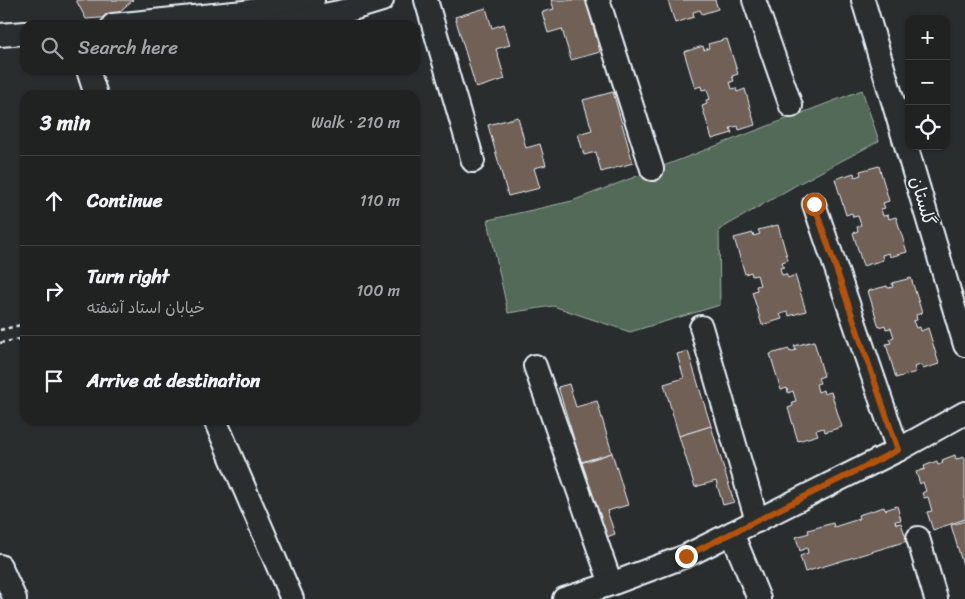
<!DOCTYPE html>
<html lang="en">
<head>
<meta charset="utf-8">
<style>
	:root { --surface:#202222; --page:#2d2f2f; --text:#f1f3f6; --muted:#a2a4a5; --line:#3d3f40 }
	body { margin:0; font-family:Sriracha,"Playpen Sans Arabic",sans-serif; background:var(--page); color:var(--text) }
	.controls { position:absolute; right:15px; top:15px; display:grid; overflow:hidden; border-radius:10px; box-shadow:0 1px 4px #0004 }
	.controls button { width:45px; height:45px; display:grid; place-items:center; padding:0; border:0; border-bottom:1px solid var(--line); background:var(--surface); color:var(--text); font:25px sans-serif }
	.stop { position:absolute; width:15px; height:15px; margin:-11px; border:4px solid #b45309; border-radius:50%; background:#fff }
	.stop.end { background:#b45309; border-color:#fff; box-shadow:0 1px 5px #0008 }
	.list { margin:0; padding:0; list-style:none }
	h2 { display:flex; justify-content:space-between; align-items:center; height:65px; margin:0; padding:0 20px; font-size:21px }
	h2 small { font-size:16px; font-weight:400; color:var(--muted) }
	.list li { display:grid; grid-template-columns:32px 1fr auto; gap:15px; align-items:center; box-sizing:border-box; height:90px; padding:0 20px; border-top:1px solid var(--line) }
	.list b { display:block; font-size:19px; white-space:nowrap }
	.list p { margin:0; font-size:16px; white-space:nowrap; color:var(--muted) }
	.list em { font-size:16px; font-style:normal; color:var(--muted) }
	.icon { flex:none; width:28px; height:28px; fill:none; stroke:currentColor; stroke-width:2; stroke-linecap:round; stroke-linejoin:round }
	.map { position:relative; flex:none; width:965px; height:599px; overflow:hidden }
	.search { position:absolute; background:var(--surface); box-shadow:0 1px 4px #0004; left:20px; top:20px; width:400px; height:55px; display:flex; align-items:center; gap:12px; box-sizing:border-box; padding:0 18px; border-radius:15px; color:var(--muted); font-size:19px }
	.panel { position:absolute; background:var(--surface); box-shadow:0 1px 4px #0004; left:20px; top:90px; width:400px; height:335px; border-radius:15px }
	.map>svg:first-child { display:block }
	.green { fill:#526b59; stroke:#9daea8 }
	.building { fill:#706057; stroke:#e8f1f8 }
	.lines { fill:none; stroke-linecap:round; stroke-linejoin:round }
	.minor-casing { stroke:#e8f1f8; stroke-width:26 }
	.path { stroke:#e8f1f8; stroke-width:2.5; stroke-dasharray:4 4; stroke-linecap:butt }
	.minor { stroke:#2a2d2e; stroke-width:22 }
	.route { stroke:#b45309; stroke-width:6 }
	.labels { text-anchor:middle; stroke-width:4; stroke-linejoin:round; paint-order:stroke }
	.street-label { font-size:18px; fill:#e8f1f8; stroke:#2a2d2e }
</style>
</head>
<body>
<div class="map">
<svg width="965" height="599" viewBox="0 0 965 599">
	<rect width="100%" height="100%" fill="#2a2d2e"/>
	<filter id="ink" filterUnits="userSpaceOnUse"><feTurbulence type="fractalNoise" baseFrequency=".02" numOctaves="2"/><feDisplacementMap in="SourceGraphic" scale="10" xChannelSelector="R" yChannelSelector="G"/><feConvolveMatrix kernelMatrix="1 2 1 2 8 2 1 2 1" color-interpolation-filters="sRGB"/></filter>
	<g filter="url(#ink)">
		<polygon class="green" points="862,90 879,141 798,184 719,230 720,305 630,332 553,306 508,313 488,220 572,201"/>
		<g class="building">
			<polygon points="76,0 133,0 113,17 86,19"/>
			<polygon points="551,0 586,0 600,52 571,60 562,29 548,33 542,12 554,9"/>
			<polygon points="668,0 715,0 718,9 702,14 700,10 693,12 694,17 675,23"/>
			<polygon points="486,8 492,28 504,24 510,45 496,49 505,79 476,88 455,17"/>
			<polygon points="727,39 738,74 732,76 734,81 730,82 732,89 736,88 737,92 745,89 755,125 739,130 738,126 730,128 732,133 712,139 702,106 707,104 706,100 710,99 707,89 702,90 701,86 695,88 684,52 703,46 704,50 709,48 708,44"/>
			<polygon points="613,92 633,163 601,172 596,152 584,155 578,134 592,130 583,100"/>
			<polygon points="518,117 526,148 540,144 546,165 534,168 540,188 508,196 488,125"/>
			<polygon points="879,166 889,201 883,203 885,208 881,209 883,216 888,215 889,219 896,217 907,252 890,257 889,253 882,255 883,260 863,266 853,233 858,231 857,227 861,225 858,216 853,217 852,213 846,215 835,179 854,173 855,177 861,175 860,171"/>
			<polygon points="778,225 788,260 782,262 784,267 780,268 782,275 786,274 788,278 795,275 806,311 789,316 788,312 780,314 782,319 762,325 752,292 757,290 756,286 760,285 757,275 752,276 751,272 745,274 734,238 753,233 754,236 760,234 758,230"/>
			<polygon points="911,278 922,313 916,315 917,320 913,321 916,328 920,327 921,331 928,328 939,364 923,369 921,365 914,367 916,372 896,378 886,344 891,343 889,339 894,337 891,328 886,329 885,325 879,327 868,291 887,286 888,288 893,287 892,283"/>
			<polygon points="814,341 824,376 818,378 820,383 816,384 818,392 823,390 824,394 831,392 842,427 825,432 824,428 816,430 818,435 798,441 788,408 793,406 792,402 796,401 793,391 788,393 787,388 781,390 770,354 789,349 790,352 796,350 794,346"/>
			<polygon points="688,351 711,426 679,436 664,384 684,378 677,354"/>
			<polygon points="569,384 576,407 597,401 612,453 581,462 558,387"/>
			<polygon points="711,426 734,502 723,505 716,481 695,487 679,436"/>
			<polygon points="612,453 628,505 607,511 615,534 604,538 581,463"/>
			<polygon points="955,455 956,459 965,457 965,519 933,530 927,512 932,511 928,497 924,498 922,493 926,491 923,482 920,484 916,472 925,469 924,466 937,461 938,465 943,463 942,460"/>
			<polygon points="897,506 901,520 895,521 896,524 901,523 907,541 805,572 800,556 808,553 807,548 800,551 796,537 809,533 808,530 833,523 834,527 859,519 858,515 884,507 885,510"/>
			<polygon points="965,521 965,572 951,525"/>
		</g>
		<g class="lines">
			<defs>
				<g id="minor">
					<polyline points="426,0 473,161"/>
					<polyline points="598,0 652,169"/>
					<polyline points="754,0 791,106"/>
					<polyline points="863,0 965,345"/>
					<polyline points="113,25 244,12 313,0"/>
					<polyline points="274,25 349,10 382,0"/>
					<polyline points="0,35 25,33"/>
					<polyline points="88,70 96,95"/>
					<polyline points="814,204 898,450"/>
					<polyline points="701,327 757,521"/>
					<polyline points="535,366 611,584"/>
					<polyline points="215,420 292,599"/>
					<polyline points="732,533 759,599"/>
					<polyline points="918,538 936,599"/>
					<polyline points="0,566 15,599"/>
					<polyline points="564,599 611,584 686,556 898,450 965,413"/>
				</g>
			</defs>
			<use href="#minor" class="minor-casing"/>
			<g class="path">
				<polyline points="0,330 25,324"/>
				<polyline points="0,343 25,338"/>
			</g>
			<use href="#minor" class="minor"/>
		</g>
	</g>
	<g class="lines" filter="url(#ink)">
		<polyline class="route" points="686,556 898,450 814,204"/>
	</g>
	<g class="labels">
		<g class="street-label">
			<text transform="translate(923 201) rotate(74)" y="6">گلستان</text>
		</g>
	</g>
</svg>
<div class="controls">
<button>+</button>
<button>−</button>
<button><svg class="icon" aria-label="locate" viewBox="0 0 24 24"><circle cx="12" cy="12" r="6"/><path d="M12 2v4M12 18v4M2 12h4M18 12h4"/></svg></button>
</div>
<div class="stop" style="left:814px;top:204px"></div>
<div class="stop end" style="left:686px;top:556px"></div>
<div class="search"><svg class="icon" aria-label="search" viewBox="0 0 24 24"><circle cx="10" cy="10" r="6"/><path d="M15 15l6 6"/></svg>Search here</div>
<section class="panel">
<h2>3 min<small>Walk · 210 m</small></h2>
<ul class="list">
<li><svg class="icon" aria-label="ahead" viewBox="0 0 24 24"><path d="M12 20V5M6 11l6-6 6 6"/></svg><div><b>Continue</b></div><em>110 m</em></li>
<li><svg class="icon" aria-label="right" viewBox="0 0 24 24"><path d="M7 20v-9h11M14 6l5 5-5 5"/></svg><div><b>Turn right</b><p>خیابان استاد آشفته</p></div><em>100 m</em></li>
<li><svg class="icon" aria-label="arrive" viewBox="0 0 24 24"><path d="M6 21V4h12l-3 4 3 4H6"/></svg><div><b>Arrive at destination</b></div></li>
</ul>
</section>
</div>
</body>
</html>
